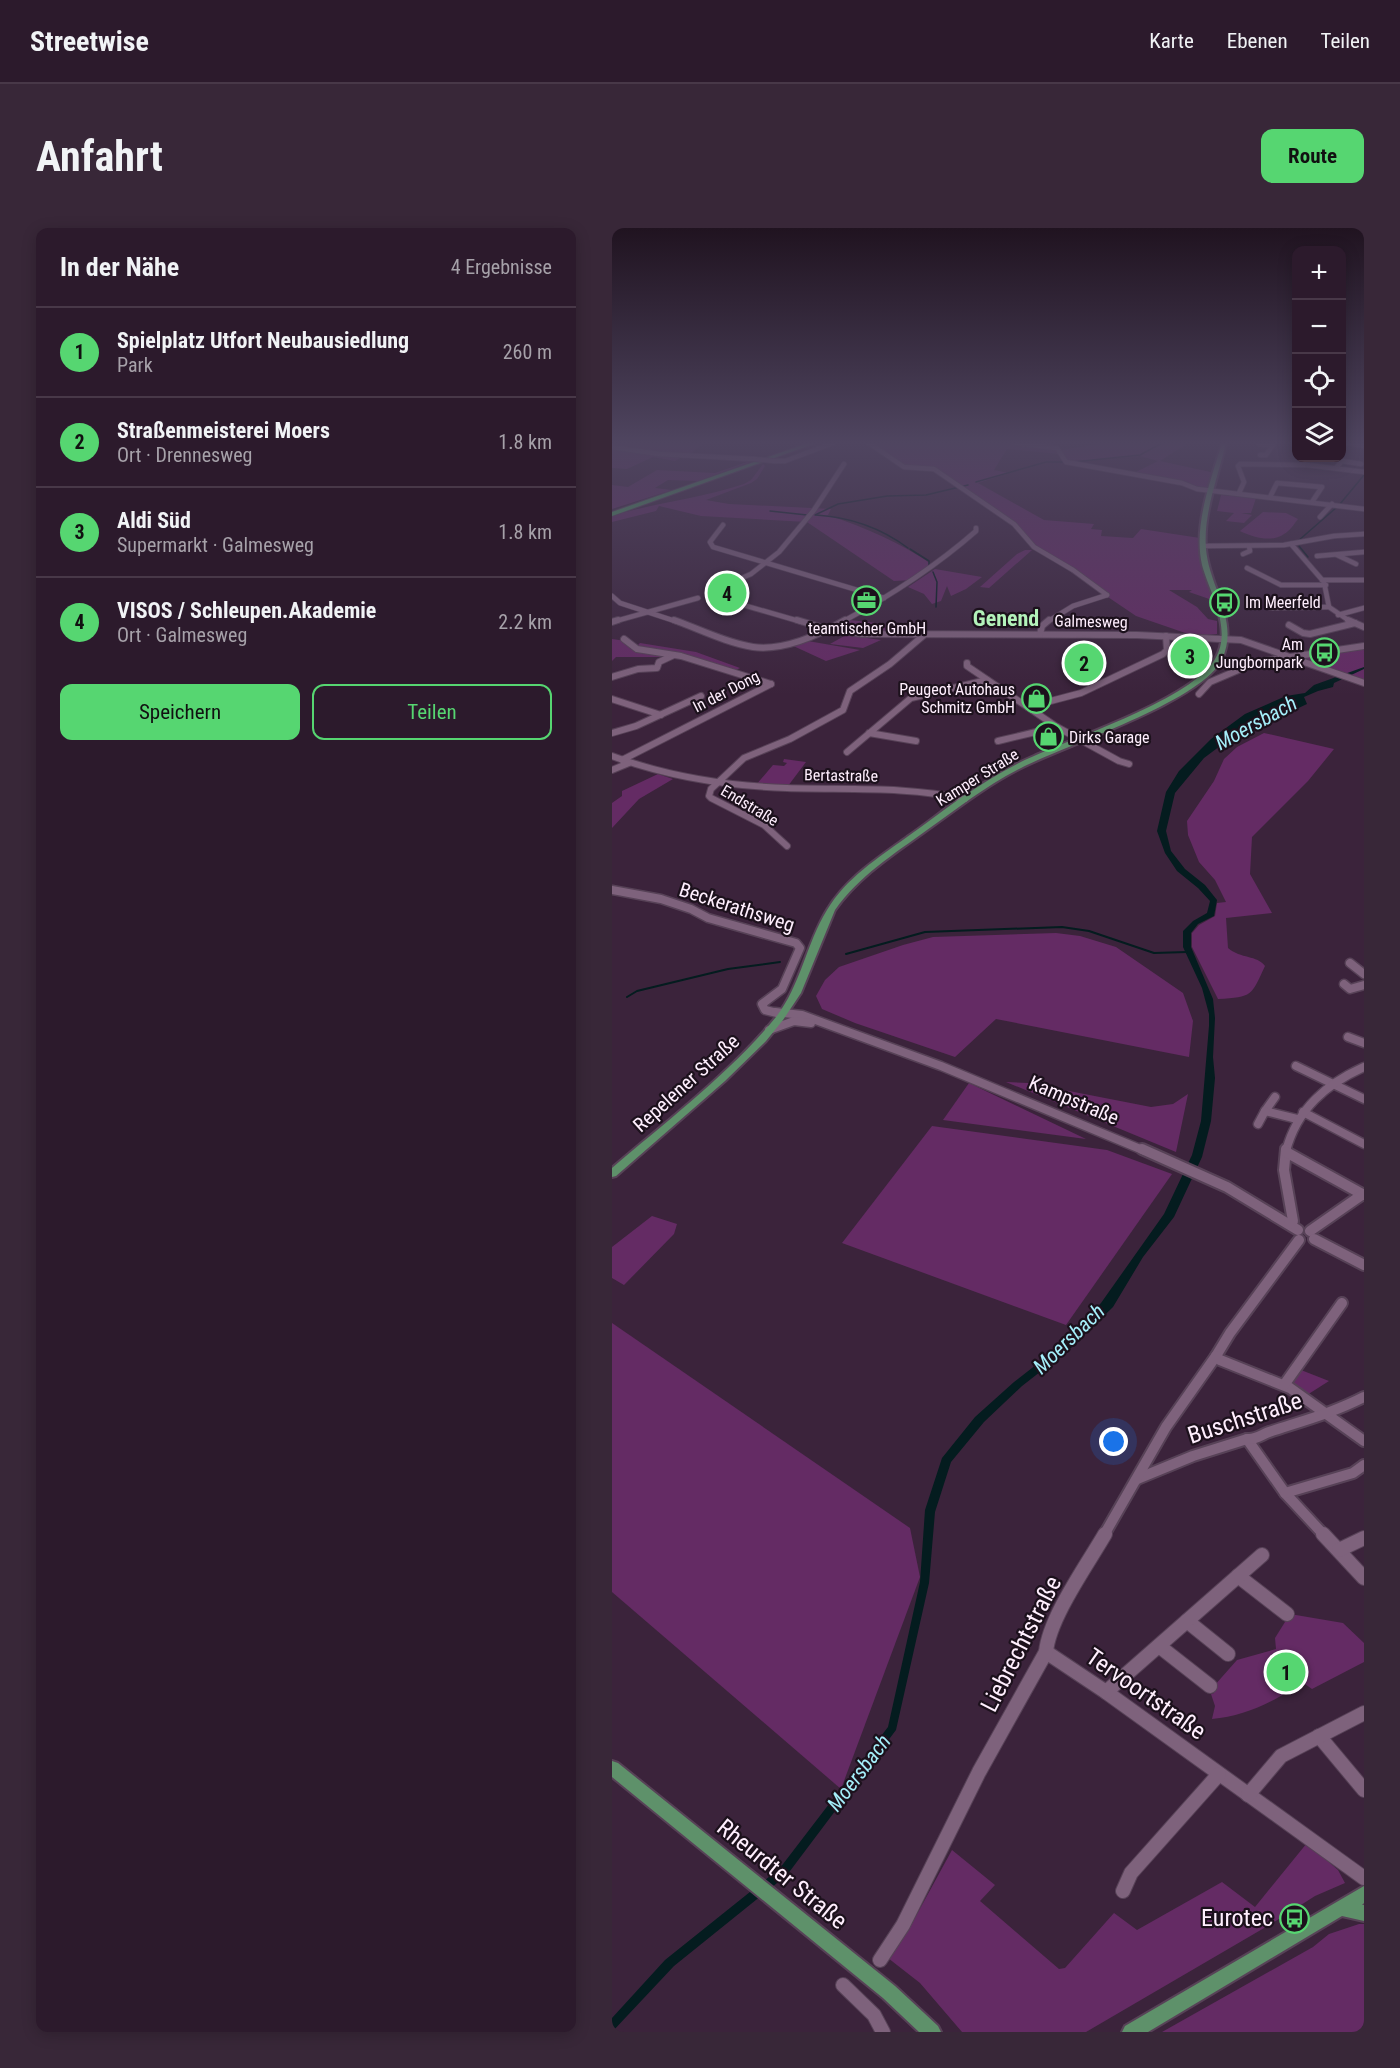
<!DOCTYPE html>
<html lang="de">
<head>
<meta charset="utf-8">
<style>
	:root { --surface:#2c1a2c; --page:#382738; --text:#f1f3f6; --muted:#a6a1a9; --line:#483848; --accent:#56d671 }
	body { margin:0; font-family:"Roboto Condensed",sans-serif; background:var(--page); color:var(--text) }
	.controls { position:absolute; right:18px; top:18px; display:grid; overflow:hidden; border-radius:12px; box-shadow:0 3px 15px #0003 }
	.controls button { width:54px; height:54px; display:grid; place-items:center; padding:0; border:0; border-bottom:2px solid var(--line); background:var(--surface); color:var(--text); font:30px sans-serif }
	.you { position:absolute; left:502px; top:1214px; width:21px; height:21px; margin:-15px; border:4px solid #fff; border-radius:50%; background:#1a73e8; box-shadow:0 0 0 9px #1a73e833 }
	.badge { display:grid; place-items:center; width:39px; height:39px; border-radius:50%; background:var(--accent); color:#111; font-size:20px; font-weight:700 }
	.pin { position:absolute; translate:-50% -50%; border:3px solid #fff; box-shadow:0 2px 6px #0006 }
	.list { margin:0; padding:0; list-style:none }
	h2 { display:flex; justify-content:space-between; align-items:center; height:78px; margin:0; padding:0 24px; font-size:26px }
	h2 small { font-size:20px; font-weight:400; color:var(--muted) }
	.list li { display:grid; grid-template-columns:39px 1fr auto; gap:18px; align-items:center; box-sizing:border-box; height:90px; padding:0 24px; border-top:2px solid var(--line) }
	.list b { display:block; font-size:22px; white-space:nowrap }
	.list p { margin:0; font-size:20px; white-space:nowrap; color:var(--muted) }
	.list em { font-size:20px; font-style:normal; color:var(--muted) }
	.actions { display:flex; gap:12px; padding:18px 24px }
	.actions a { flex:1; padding:14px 0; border:2px solid var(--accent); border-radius:12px; text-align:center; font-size:21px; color:var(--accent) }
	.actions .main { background:var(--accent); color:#111 }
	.icon { flex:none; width:33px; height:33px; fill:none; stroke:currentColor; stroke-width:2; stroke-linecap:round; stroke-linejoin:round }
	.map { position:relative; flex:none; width:752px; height:1804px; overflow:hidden; border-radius:12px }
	header { display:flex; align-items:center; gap:36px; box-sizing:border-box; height:84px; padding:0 30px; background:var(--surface); border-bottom:2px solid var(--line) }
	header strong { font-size:28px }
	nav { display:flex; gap:33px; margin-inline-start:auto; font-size:21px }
	.intro { display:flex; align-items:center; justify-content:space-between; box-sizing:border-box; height:144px; padding:0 36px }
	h1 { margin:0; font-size:42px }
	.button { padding:15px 27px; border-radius:12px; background:var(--accent); color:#111; font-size:21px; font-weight:700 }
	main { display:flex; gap:36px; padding:0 36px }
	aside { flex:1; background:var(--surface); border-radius:12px; box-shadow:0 3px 15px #0003 }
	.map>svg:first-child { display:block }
	.green { fill:#642b64 }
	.water { fill:#041c1f }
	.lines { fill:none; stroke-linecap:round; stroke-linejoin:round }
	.stream-far1 { stroke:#041c1f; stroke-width:1.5 }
	.stream { stroke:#041c1f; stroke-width:2 }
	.minor-far4-casing { stroke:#574257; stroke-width:6 }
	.minor-far3-casing { stroke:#574257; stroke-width:8 }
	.minor-far2-casing { stroke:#574257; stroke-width:11 }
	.minor-far1-casing { stroke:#574257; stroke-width:14 }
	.minor-casing { stroke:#574257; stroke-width:16 }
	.major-casing { stroke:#574257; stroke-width:4 }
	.highway-casing { stroke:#574257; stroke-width:2 }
	.minor-far4 { stroke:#7e627c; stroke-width:4.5 }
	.minor-far3 { stroke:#7e627c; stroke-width:6 }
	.minor-far2 { stroke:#7e627c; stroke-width:8 }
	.minor-far1 { stroke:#7e627c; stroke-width:10 }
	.minor { stroke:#7e627c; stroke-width:14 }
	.major { fill:#5e916a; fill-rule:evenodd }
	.highway { fill:#48b15e; fill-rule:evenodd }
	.minor-bridge-casing { stroke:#574257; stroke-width:6; stroke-linecap:butt }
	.minor-bridge { stroke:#7e627c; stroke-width:4.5 }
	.labels { text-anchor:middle; stroke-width:4.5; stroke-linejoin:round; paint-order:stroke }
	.far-poi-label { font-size:16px; fill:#ffeffe; stroke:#1c111c; text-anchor:start }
	.far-street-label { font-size:16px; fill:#ffeffe; stroke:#1c111c }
	.street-label { font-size:20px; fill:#ffeffe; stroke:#1c111c }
	.water-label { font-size:21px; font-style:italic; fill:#a5effa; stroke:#1c111c }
	.far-district-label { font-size:22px; font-weight:bold; fill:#b3f2ba; stroke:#1c111c }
	.near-street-label { font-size:24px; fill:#ffeffe; stroke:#1c111c }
	.near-poi-label { font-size:24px; fill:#ffeffe; stroke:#1c111c; text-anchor:end }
</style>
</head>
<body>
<header>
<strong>Streetwise</strong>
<nav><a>Karte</a><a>Ebenen</a><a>Teilen</a></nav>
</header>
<div class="intro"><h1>Anfahrt</h1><a class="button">Route</a></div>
<main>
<aside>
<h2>In der Nähe<small>4 Ergebnisse</small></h2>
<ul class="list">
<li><span class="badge">1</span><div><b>Spielplatz Utfort Neubausiedlung</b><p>Park</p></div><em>260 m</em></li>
<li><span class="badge">2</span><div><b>Straßenmeisterei Moers</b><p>Ort · Drennesweg</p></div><em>1.8 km</em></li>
<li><span class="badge">3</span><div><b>Aldi Süd</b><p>Supermarkt · Galmesweg</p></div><em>1.8 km</em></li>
<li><span class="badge">4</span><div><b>VISOS / Schleupen.Akademie</b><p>Ort · Galmesweg</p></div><em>2.2 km</em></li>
</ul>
<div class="actions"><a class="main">Speichern</a><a>Teilen</a></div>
</aside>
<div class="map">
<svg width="752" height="1804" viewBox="0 0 752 1804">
	<rect width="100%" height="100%" fill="#3b233b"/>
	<g class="green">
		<polygon points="0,215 91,215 78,226 150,230 86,253 56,252 43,260 60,262 0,281 0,257 16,259 45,242 103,245 135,234 70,229 63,233 41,229 15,241 0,240"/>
		<polygon points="258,215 401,215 444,220 447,226 395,221 382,242 397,245 366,255 432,292 482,296 479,301 490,302 489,308 521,310 529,301 588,310 590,338 603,373 577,364 580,362 557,362 585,379 596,391 605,393 605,406 582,408 524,388 422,319 407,300 322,238 292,238"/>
		<polygon points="493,215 576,215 548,233 603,245 598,261 522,245 546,233 528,228 456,234 449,222"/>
		<path d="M 151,236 L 153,238 L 145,251 L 139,255 L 94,272 L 117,276 L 219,281 L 216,287 C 254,300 287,314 321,337 L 301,352 L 282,353 L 195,294 L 89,288 L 47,278 L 44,283 L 0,294 L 0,288 C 45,274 87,271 132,256 L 139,252 Z"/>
		<polygon points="609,267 644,270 639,285 629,285 640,287 632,295 614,293 622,285 605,283"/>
		<path d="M 651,284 L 674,285 L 686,291 C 682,296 678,303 672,306 C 660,315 640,309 628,303 Z"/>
		<polygon points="413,322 420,322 377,360 368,359 405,326"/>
		<polygon points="323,341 370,349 354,361 339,368 335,358 329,373 320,376 312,366 296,359"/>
		<polygon points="238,392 273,396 278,405 223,400"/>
		<polygon points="234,407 269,412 251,420 218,416"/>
		<polygon points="0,411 14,413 16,417 55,429 4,429 0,433"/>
		<polygon points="190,412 248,422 214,433 177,416"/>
		<polygon points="28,415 84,424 128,440 120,444 24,419"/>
		<polygon points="752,420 752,452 686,429"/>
		<path d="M 652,505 L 722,521 L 696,553 L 640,609 L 638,646 L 660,685 L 614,690 L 616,720 C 629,731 645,727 653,738 C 639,768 641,769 606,771 L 580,719 L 580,705 L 587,697 L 603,688 L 605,675 L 614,674 L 603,652 L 587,634 L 576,607 L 575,593 L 602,553 L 612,531 L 625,519 Z"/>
		<polygon points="172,531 194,534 176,558 144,557 161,537 172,538 175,535 171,534"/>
		<polygon points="46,546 61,551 27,571 0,600 0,575 10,568 10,563"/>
		<polygon points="444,705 468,708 504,719 571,765 581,793 577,829 384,791 343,829 243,795 210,781 204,768 213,752 227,739 291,717 321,709"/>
		<polygon points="394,854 416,855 539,879 561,876 576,866 564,924"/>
		<polygon points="357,855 474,911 331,892"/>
		<polygon points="320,898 495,922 560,946 454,1097 230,1015"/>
		<polygon points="40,988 65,996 62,1006 12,1057 0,1050 0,1019"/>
		<polygon points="0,1095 298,1300 308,1349 229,1561 0,1364"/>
		<polygon points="689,1142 717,1153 695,1167 680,1154"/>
		<path d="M 678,1386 L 731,1395 L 752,1415 L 752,1434 L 700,1461 L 690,1454 C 681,1455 675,1465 667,1469 C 646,1481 624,1489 600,1491 L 603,1478 L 599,1466 L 602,1465 L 602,1458 L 625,1432 L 664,1421 L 663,1410 Z"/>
		<polygon points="695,1615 726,1642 733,1655 703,1668 659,1696 474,1804 350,1804 308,1755 276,1730 299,1697 340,1622 383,1657 368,1673 447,1741 453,1740 502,1685 525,1702 610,1654 643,1679"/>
		<polygon points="747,1696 752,1696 752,1804 550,1804 701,1719 717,1706"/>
	</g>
	<polygon class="water" points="752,439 752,441 722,455 721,459 706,463 692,469 695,476 612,515 592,530 563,565 554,603 559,623 573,641 593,657 605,672 602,688 586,696 579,705 579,719 601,771 603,790 601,829 603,850 599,893 590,929 562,989 531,1029 501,1079 460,1119 410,1158 372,1194 339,1234 323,1284 317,1355 284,1502 175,1647 62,1738 0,1804 0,1790 53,1732 168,1640 276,1499 308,1354 313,1282 330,1230 363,1189 402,1154 452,1115 489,1075 552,986 580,927 589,893 597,798 597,786 590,760 571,719 571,703 581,693 595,685 598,673 586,660 565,643 553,625 545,603 554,564 567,543 599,511 633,486 674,468 693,465 702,457"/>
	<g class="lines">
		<g class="stream-far1">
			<polyline points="461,234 528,227 550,215"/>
			<polyline points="364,254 434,234 451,234"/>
			<polyline points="728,276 752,247"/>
			<polyline points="158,283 195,287"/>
			<polyline points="203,287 226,276 275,268 314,267 356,257"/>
			<path d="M 204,287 C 238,289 269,300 296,320"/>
			<polyline points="686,313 725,279"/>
			<polyline points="687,318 696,329"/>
			<polyline points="298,321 317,333 317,338"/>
			<polyline points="321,344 325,354 324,379"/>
		</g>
		<g class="stream">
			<polyline points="234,726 313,704 450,699 477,703 542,725 575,724"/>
			<polyline points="15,769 25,763 116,741 168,734"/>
		</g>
		<defs>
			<g id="minor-far4">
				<polyline points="257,215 292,239 322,241 402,296 422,319 461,342 495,367"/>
				<polyline points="403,215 445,220 454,234 570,255 585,261 752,281"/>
				<polyline points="737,215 752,218"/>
				<polyline points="647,216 661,217 654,227 648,227"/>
				<polyline points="0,219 47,226 142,231"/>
				<polyline points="162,233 173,233 221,215"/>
				<polyline points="724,240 730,233 749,236"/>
				<polyline points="627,265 632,254 626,238 628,236 695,237 752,244"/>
				<polyline points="658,269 665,255 710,259 700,274"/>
				<polyline points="708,289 720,276"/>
				<polyline points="111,297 98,314 101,319 272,370"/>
				<polyline points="679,316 712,354 717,379 739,394"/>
				<polyline points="591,318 672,317 722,308 752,306"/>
				<polyline points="631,326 638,323 637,318"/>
				<polyline points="725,327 744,336"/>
				<polyline points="705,328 752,324"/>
				<polyline points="635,340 669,357 714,357"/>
				<polyline points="710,352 752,352"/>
				<polyline points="96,365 139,346 167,324 202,282 232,236"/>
				<polyline points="0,368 8,375 66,394"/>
				<polyline points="100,368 190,394"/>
				<polyline points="659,380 717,379"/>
				<polyline points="726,387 752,380"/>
				<polyline points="0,394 86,370"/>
				<path d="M 230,394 C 278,368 323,339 364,303 L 364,300"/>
				<polyline points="435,394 461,378 495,367"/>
			</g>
			<g id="minor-far3">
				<path d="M 62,392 C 87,401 115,415 141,419 C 171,423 207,407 233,392"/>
				<polyline points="185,392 215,401 250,406 525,407 629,412 752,455"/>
				<polyline points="736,392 752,399"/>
				<polyline points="0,394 6,392"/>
				<polyline points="677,397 691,405 698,406 743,395"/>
				<polyline points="428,406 430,398 437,392"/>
				<polyline points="12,411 25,421 69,428 159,456"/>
				<polyline points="652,433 752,418"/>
				<polyline points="355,435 355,438 445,499 507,533 517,536"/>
				<polyline points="0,449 26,441 45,440 47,434 62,427"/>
				<polyline points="587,466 598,454 645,434"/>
				<polyline points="0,471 49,487"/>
				<polyline points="416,479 469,465 551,426 555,422 554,408"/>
				<polyline points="0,505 24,498 89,468"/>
				<polyline points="257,505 304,513"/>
				<polyline points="386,513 445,499"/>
				<polyline points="235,524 299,470 375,452"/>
				<path d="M 0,528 C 57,549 114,558 175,560 C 234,562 295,558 353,571"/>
				<polyline points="10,532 159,456"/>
				<polyline points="0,542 17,535"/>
				<polyline points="175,618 152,597 99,570 97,568 99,561 132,530 178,511 231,482 238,463 278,436 312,407"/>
			</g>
			<g id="minor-far2">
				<polyline points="0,662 49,671 79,681 96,690 184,715 188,720 170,761 150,776 153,782 169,786"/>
				<polyline points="738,735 752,746"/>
				<polyline points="732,756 738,761 752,757"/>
				<polyline points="163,784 190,787 329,838 533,923"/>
				<polyline points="157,802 182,793 199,795"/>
				<polyline points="736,809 752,815"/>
				<polyline points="684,838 752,871"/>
				<polyline points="663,869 653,883 685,891"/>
				<polyline points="691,884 752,916"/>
				<polyline points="646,896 653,883"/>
				<path d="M 674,923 C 685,881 714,856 752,839"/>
			</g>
			<g id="minor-far1">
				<polyline points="530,921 615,959 686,1002"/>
				<polyline points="674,921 672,942 681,993 677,996"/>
				<polyline points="674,924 752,967"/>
				<polyline points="698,1003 751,966"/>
				<polyline points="702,1011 752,1037"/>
				<polyline points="687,1012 618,1105 604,1128 608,1132 678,1160 752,1213"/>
				<polyline points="672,1157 730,1075"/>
				<polyline points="635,1211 673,1265 712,1307"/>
				<path d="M 525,1251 L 581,1228 L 635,1211 C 644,1212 649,1207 657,1204 C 690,1193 721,1185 752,1169"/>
				<polyline points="673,1265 741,1245 752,1237"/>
				<polyline points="492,1307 554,1199 604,1128"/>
			</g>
			<g id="minor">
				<polyline points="711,1306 752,1350"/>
				<polyline points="727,1322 752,1310"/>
				<polyline points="626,1348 675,1386"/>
				<polyline points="575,1393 616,1426"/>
				<polyline points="547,1418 598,1458"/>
				<polyline points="434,1424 494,1464 752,1650"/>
				<polyline points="494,1464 650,1327"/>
				<polyline points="707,1508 752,1562"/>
				<polyline points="636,1567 669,1528 752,1485"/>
				<polyline points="511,1663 519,1645 607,1546"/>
				<path d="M 268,1732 L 291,1697 L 367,1544 L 434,1424 C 437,1390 475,1337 493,1306"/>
				<polyline points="231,1757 262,1787 271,1804"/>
			</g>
			<g id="major">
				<path d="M 610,215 L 614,215 C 606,249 591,286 594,321 C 597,359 628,393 610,431 C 591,473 454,517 409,540 C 375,557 346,580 315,602 C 282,626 247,648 223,682 L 189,765 L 171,792 L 154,813 L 113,853 L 4,948 L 0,949 L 0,940 C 56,892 117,846 164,789 C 189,757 194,716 215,682 C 234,650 266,630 295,609 C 314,596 331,582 350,569 C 373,554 396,539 422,528 C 464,509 581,470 603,431 C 621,401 598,366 590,337 C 581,297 599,252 610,215 Z"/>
				<polygon points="0,1533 6,1535 283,1758 326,1798 329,1804 307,1804 271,1770 0,1549"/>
				<polygon points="752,1658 752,1675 750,1677 752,1677 752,1693 730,1688 536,1804 510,1804 513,1798"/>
			</g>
			<polygon id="highway" points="196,215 204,215 0,288 0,284"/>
		</defs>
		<use href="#minor-far4" class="minor-far4-casing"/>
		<use href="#minor-far3" class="minor-far3-casing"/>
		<use href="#minor-far2" class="minor-far2-casing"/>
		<use href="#minor-far1" class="minor-far1-casing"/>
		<use href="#minor" class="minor-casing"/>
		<use href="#major" class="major-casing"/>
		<use href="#highway" class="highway-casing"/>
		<use href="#minor-far4" class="minor-far4"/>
		<use href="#minor-far3" class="minor-far3"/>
		<use href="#minor-far2" class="minor-far2"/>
		<use href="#minor-far1" class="minor-far1"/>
		<use href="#minor" class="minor"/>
		<use href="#major" class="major"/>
		<use href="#highway" class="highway"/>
		<defs>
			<polyline id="minor-bridge" points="142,231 162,233"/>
		</defs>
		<use href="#minor-bridge" class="minor-bridge-casing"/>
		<use href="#minor-bridge" class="minor-bridge"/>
	</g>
	<linearGradient id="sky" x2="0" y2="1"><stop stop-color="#201320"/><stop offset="0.46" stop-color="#4f4560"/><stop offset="1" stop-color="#4f4560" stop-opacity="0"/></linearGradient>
	<rect width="752" height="467" fill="url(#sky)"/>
	<defs>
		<symbol id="office-ring" viewBox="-11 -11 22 22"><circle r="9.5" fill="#1c111c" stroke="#56d671" stroke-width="1.5"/><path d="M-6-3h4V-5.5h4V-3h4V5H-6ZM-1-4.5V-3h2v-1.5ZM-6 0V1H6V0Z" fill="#56d671"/></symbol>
		<symbol id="bus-ring" viewBox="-11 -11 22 22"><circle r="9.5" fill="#1c111c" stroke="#56d671" stroke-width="1.5"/><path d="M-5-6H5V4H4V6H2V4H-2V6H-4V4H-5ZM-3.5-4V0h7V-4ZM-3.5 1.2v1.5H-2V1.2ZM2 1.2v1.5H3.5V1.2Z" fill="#56d671"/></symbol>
		<symbol id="shop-ring" viewBox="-11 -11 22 22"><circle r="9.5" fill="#1c111c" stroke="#56d671" stroke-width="1.5"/><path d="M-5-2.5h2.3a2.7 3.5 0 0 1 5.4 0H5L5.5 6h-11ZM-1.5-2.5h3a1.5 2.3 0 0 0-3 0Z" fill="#56d671"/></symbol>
	</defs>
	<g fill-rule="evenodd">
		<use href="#office-ring" x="238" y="356" width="33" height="33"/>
		<use href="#bus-ring" x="596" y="358" width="33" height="33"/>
		<use href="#bus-ring" x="696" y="408" width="33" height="33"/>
		<use href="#shop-ring" x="408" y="454" width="33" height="33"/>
		<use href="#shop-ring" x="420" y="492" width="33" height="33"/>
		<use href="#bus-ring" x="666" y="1674" width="33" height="33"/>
	</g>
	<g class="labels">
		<g class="far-poi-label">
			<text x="633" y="380">Im Meerfeld</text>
			<text x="255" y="406" text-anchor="middle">teamtischer GmbH</text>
			<text x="691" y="422" text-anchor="end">Am<tspan x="691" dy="18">Jungbornpark</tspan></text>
			<text x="403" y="467" text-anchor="end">Peugeot Autohaus<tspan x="403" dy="18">Schmitz GmbH</tspan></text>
			<text x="457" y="515">Dirks Garage</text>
		</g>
		<g class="far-street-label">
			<text transform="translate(479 393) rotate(1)" y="6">Galmesweg</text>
			<text transform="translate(114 463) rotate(-27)" y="6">In der Dong</text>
			<text transform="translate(229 547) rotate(1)" y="6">Bertastraße</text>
			<text transform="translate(365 549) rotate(-32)" y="6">Kamper Straße</text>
			<text transform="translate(138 577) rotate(31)" y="6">Endstraße</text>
		</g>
		<g class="street-label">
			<text transform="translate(125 679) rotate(18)" y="7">Beckerathsweg</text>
			<text transform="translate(74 855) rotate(-42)" y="7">Repelener Straße</text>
			<text transform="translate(462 872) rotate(23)" y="7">Kampstraße</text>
		</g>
		<g class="water-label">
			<text transform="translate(644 495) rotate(-29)" y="7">Moersbach</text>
			<text transform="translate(457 1111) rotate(-44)" y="7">Moersbach</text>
			<text transform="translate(247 1545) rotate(-53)" y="7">Moersbach</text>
		</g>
		<g class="far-district-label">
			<text x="394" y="398">Genend</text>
		</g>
		<g class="near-street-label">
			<text transform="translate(633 1190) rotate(-18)" y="8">Buschstraße</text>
			<text transform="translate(409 1416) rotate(-63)" y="8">Liebrechtstraße</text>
			<text transform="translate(534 1466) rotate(35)" y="8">Tervoortstraße</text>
			<text transform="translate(170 1646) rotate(39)" y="8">Rheurdter Straße</text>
		</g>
		<g class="near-poi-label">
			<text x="661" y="1698">Eurotec</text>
		</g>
	</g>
</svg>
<div class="controls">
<button>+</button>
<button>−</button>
<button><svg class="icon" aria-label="locate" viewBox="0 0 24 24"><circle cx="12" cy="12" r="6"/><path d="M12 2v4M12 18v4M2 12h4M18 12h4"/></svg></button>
<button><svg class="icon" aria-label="layers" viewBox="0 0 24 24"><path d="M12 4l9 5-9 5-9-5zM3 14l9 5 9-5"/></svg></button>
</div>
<div class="you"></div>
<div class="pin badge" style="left:674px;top:1444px">1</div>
<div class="pin badge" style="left:472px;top:435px">2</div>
<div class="pin badge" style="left:578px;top:428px">3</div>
<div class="pin badge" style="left:115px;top:365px">4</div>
</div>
</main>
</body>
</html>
